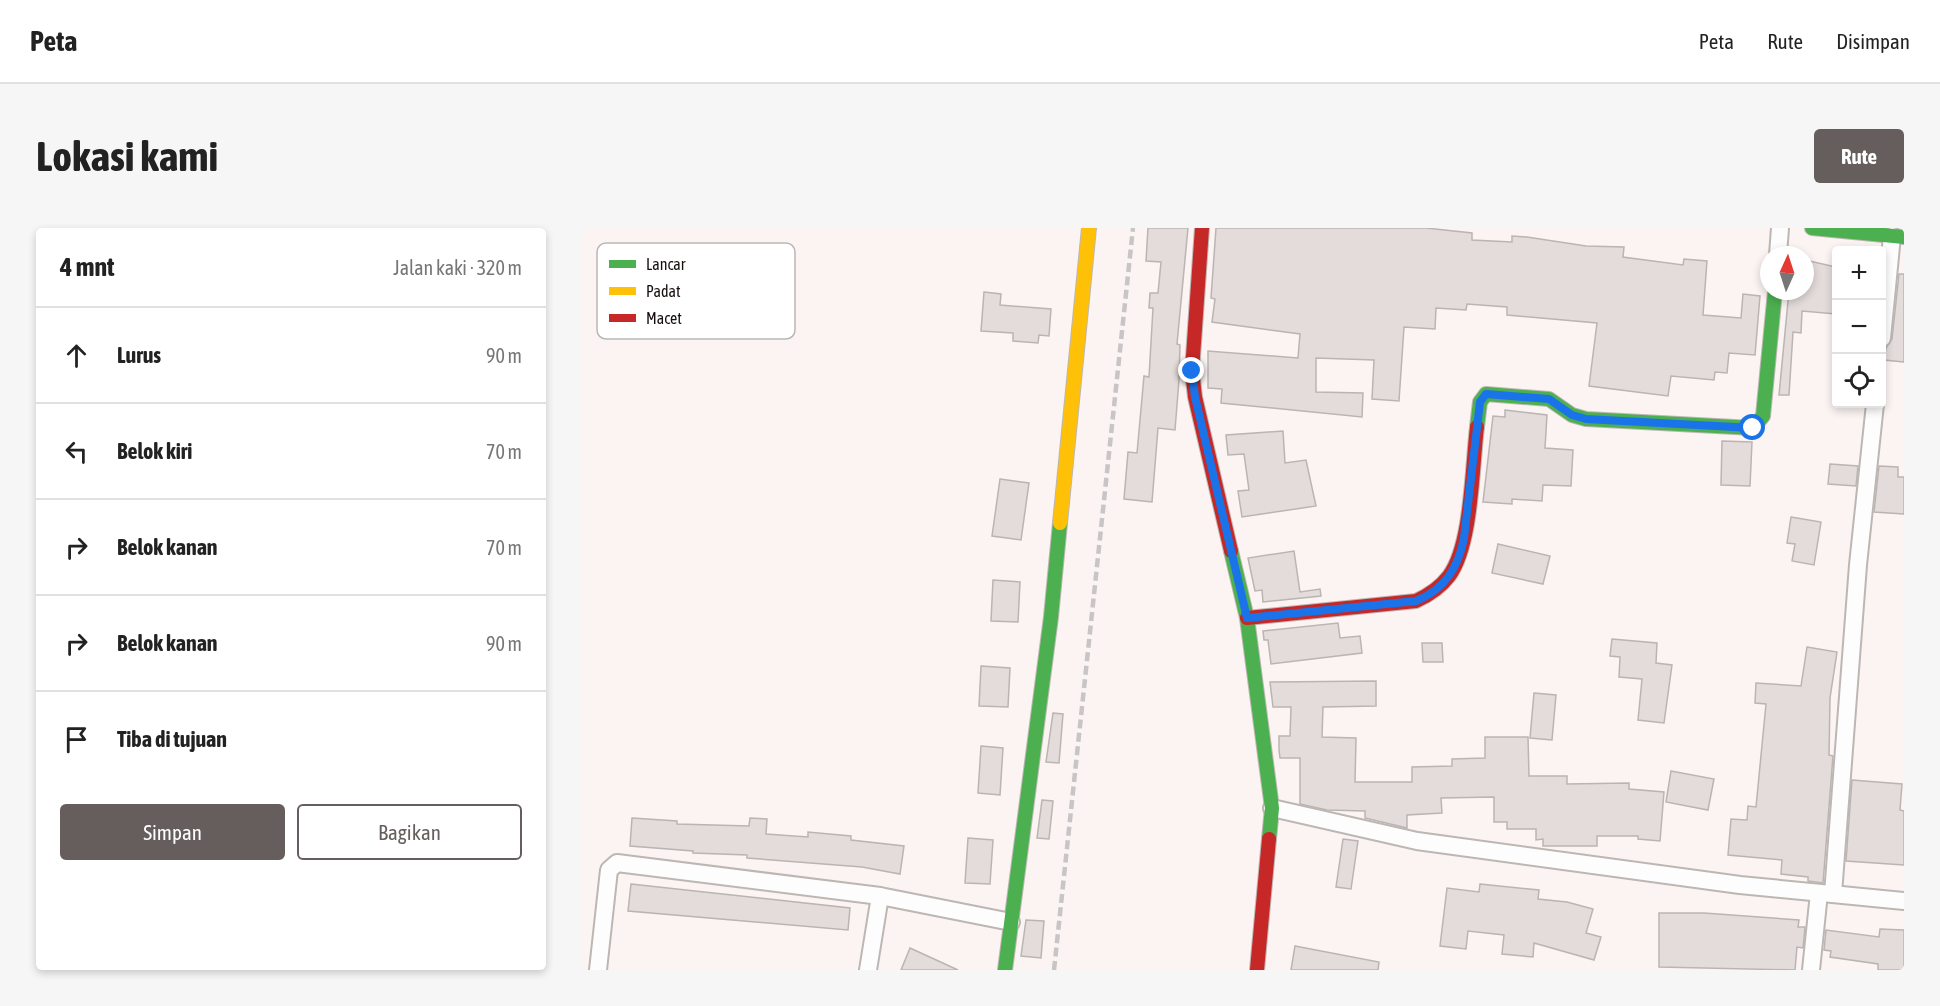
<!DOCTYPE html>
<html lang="id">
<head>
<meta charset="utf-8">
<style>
	:root { --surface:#fff; --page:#f6f6f6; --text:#222; --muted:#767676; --line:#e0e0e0; --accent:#665e5c }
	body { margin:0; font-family:"Asap Condensed",sans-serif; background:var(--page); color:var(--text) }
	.controls { position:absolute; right:18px; top:18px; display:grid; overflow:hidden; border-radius:6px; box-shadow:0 3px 9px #0003 }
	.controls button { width:54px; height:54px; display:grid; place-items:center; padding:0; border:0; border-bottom:2px solid var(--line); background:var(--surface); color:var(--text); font:30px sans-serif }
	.compass { position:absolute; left:1178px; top:18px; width:54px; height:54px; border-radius:50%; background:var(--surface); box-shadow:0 3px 9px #0003; rotate:3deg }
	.stop { position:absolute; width:18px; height:18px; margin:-14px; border:4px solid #1a73e8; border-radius:50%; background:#fff }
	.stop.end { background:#1a73e8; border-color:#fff; box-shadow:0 2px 6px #0008 }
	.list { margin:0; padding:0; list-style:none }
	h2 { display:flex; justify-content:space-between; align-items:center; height:78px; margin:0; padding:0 24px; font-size:26px }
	h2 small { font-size:20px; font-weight:400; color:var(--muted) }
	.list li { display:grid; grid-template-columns:39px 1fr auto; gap:18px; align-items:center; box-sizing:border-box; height:96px; padding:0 24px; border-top:2px solid var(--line) }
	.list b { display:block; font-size:22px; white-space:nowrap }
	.list em { font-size:20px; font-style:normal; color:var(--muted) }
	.actions { display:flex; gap:12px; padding:18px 24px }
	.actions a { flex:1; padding:14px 0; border:2px solid var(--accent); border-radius:6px; text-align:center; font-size:21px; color:var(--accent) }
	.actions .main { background:var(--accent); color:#fff }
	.icon { flex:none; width:33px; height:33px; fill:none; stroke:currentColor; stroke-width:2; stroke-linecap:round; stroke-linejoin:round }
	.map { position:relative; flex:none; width:1322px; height:742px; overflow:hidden; border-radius:6px }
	header { display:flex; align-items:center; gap:36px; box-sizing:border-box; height:84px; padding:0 30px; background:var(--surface); border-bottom:2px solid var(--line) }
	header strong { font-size:28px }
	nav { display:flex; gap:33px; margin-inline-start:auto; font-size:21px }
	.intro { display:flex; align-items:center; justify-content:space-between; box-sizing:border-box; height:144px; padding:0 36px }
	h1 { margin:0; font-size:42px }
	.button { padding:15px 27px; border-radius:6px; background:var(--accent); color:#fff; font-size:21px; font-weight:700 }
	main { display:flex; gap:36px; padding:0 36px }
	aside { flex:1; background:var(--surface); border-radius:6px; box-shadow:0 3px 9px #0003 }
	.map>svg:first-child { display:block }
	.building { fill:#e3dcdb; stroke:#bab4b2; stroke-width:1.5 }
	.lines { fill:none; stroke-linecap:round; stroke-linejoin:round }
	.street-casing { stroke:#bdb7b4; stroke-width:20 }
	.fast-casing { stroke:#bdb7b4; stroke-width:16 }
	.slow-casing { stroke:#bdb7b4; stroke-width:16 }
	.jam-casing { stroke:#bdb7b4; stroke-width:16 }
	.street { stroke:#fefdfd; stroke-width:16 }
	.fast { stroke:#4caf50; stroke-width:14 }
	.slow { stroke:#ffc107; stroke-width:14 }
	.jam { stroke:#c62828; stroke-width:14 }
	.rail { stroke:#c7c5c5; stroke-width:4.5; stroke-dasharray:9 4.5; stroke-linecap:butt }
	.route { stroke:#1a73e8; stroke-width:8 }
	.key { fill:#fff; stroke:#b9b7b6; stroke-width:1.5 }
	.key-label { font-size:16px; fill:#150e0c }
</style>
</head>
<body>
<header>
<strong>Peta</strong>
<nav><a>Peta</a><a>Rute</a><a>Disimpan</a></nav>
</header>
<div class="intro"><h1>Lokasi kami</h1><a class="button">Rute</a></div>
<main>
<aside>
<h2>4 mnt<small>Jalan kaki · 320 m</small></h2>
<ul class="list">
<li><svg class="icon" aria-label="ahead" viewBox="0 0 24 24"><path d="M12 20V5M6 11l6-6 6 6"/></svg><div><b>Lurus</b></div><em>90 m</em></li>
<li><svg class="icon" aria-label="left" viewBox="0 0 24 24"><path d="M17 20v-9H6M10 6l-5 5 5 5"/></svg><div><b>Belok kiri</b></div><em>70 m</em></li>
<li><svg class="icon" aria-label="right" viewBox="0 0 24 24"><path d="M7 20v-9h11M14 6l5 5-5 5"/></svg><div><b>Belok kanan</b></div><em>70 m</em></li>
<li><svg class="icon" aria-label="right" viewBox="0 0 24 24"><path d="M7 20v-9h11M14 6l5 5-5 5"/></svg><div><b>Belok kanan</b></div><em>90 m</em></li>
<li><svg class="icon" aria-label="arrive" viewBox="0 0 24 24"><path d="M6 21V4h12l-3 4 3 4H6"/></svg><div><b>Tiba di tujuan</b></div></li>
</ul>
<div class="actions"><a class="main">Simpan</a><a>Bagikan</a></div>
</aside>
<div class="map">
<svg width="1322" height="742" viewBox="0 0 1322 742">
	<rect width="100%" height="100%" fill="#fbf4f2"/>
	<g class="building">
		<polygon points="566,0 606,0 595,116 598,117 597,152 593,202 576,200 570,274 542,271 546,224 555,225 562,148 567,149 571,80 567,80 568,65 576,65 579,34 564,33"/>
		<polygon points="634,0 844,0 890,5 890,12 930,14 930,8 945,9 1004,18 1042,19 1041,29 1101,37 1102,31 1125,33 1121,87 1159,90 1161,66 1178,68 1173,127 1147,125 1145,145 1133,144 1132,152 1089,148 1086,168 1007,158 1015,95 925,87 925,79 885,76 884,82 854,80 853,101 822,99 817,173 790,171 792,132 734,130 734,164 781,165 780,189 639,175 640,161 626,160 626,123 716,130 718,106 630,94 633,71 629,70"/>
		<polygon points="1223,32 1254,39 1254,86 1220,83 1219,105 1211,104 1207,167 1197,167 1207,63 1223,63"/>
		<polygon points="1317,46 1322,46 1322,134 1302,132 1304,120 1310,111"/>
		<polygon points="402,64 419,66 418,77 469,81 467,108 457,107 456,115 431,113 431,105 399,103"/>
		<polygon points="923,182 965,187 963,220 991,222 989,258 961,257 960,273 930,271 930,276 901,274 911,188 923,189"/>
		<polygon points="701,203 703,235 724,232 734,278 660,289 656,263 667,262 662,226 646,227 644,207"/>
		<polygon points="1140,213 1170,214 1168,258 1139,257"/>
		<polygon points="1248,236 1276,238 1274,258 1246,256"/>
		<polygon points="1297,238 1316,239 1316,249 1322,249 1322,286 1292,284"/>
		<polygon points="418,251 447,255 439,312 410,308"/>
		<polygon points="1209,289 1239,294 1232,337 1210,333 1213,316 1205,315"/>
		<polygon points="916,316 968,328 961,356 910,345"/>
		<polygon points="712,323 718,364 738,361 739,368 681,374 680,362 673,363 666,330"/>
		<polygon points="411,352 438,354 436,394 409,393"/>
		<polygon points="756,395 758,410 778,408 780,425 689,436 686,412 682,412 681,403"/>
		<polygon points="1030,411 1075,415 1074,435 1090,437 1082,495 1056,492 1060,451 1037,449 1038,429 1028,428"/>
		<polygon points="840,415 860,415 861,434 841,434"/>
		<polygon points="1225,419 1255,424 1248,470 1247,527 1251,528 1241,655 1226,653 1226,649 1199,646 1200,632 1146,627 1149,591 1165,592 1166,578 1174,579 1184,476 1173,475 1174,455 1219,458"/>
		<polygon points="399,438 428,440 426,479 397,478"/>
		<polygon points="794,453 794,478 741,479 740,509 774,510 773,554 830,554 830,539 870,538 870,531 903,530 903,509 946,509 947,548 985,548 985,556 1047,555 1047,561 1082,564 1078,613 1056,611 1056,608 1015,608 1015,618 961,618 961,611 954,612 954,601 925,601 925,594 912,594 912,569 859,570 860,585 825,587 825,600 783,590 783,583 745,582 718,576 718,530 698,530 697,522 697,508 708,508 709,479 691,479 688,454"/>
		<polygon points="952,465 974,467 970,512 948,510"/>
		<polygon points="471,485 481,486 477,535 464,534"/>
		<polygon points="399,518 421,520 418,567 396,565"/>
		<polygon points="1089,543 1132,551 1126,582 1084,574"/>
		<polygon points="1270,552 1320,556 1318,582 1322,583 1322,637 1264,633"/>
		<polygon points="460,572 471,573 467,611 455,610"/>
		<polygon points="50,590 95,593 95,596 167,598 168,590 185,591 184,606 226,609 226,604 269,608 269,612 322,618 318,646 280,639 165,630 165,627 111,625 111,623 48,618"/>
		<polygon points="386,610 411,612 408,656 383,655"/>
		<polygon points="761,611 776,613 769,661 754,659"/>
		<polygon points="49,656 268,680 266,702 46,683"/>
		<polygon points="898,656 957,662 956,671 985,674 1011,681 1004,705 1019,709 1012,732 952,715 951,729 920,726 922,707 886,703 884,721 858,718 865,660 897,664"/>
		<polygon points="1077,685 1122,685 1217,692 1216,699 1223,699 1221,720 1215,719 1213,742 1077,739"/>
		<polygon points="444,692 462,693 459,730 439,728"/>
		<polygon points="1298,701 1322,702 1322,742 1296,742 1296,736 1248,729 1249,723 1242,722 1244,702 1297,709"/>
		<polygon points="713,718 797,734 796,742 709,742"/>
		<polygon points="328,720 376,742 319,742"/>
	</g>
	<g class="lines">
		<defs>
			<g id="street">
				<polyline points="1196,27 1198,0"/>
				<polyline points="1300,110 1310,8"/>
				<polyline points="690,580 835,613 1158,657 1322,673"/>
				<polyline points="1251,666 1276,337 1293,176"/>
				<polyline points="16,742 27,642 35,635 298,668 429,694"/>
				<polyline points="286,742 298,668"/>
				<polyline points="1229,742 1237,665"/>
			</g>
			<g id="fast">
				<polyline points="1230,0 1322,9"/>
				<polyline points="895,199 898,174 904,166 967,171 990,187 1004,191 1171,200 1181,188 1193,63"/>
				<polyline points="649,323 665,390 690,580 687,611"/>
				<polyline points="423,742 469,389 478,295"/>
			</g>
			<polyline id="slow" points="478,295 507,0"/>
			<g id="jam">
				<polyline points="620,0 610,143 613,169 649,323"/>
				<path d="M 665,390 L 834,373 C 847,367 858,360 867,348 C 890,317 890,239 895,199"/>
				<polyline points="675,742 687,611"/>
			</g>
		</defs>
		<use href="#street" class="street-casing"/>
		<use href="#fast" class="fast-casing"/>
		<use href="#slow" class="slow-casing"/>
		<use href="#jam" class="jam-casing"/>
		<use href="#street" class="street"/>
		<use href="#fast" class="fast"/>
		<use href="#slow" class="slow"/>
		<use href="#jam" class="jam"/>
		<polyline class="rail" points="472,742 551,0"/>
	</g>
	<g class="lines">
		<path class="route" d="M 610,143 L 613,169 L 665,390 L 834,373 C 863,361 876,340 882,310 L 898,174 L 904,166 L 967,171 L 990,187 L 1004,191 L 1171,200"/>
	</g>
	<rect x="15" y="15" width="198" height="96" rx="9" class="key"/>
	<rect x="27" y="32" width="27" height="8" fill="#4caf50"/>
	<rect x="27" y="59" width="27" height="8" fill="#ffc107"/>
	<rect x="27" y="86" width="27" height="8" fill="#c62828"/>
	<g class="key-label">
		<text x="64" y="42">Lancar</text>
		<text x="64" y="69">Padat</text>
		<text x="64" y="96">Macet</text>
	</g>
</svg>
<div class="controls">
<button>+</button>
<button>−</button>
<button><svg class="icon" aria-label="locate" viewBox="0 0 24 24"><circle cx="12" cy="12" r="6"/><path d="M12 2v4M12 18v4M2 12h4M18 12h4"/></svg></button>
</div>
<svg class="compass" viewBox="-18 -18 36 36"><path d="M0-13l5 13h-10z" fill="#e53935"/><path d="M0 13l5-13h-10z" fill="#767676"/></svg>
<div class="stop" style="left:1171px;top:200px"></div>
<div class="stop end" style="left:610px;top:143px"></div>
</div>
</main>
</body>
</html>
